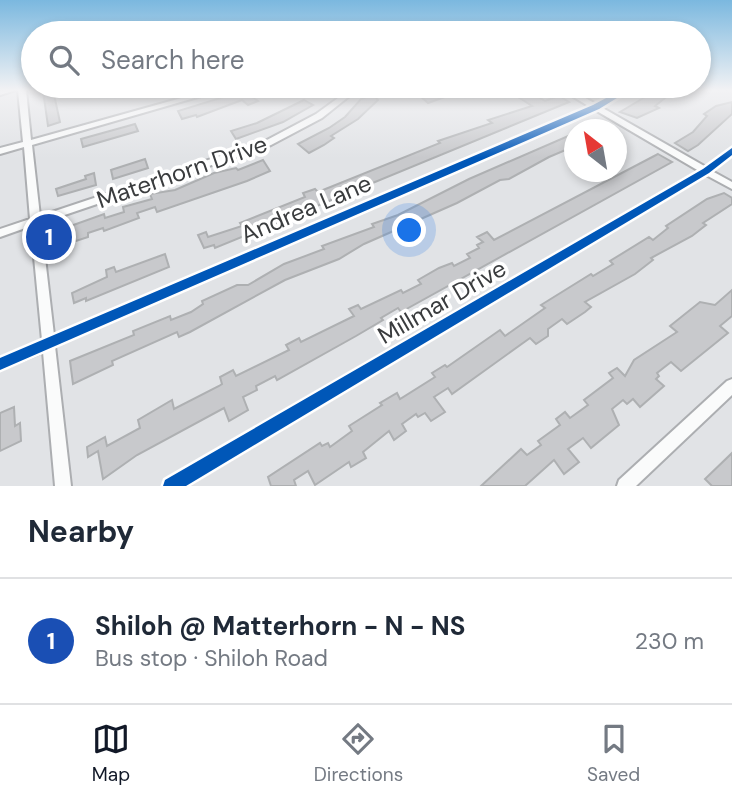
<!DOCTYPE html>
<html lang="en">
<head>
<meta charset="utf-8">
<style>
	:root { --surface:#fff; --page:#f2f2f3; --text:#1f2937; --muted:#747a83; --line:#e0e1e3; --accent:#111827 }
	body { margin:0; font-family:"DM Sans",sans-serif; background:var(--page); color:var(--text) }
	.compass { position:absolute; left:564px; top:119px; width:63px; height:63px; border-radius:50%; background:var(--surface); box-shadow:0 4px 10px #0003; rotate:329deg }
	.you { position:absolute; left:410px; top:231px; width:24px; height:24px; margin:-18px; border:5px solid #fff; border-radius:50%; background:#1a73e8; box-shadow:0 0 0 10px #1a73e833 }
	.badge { display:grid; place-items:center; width:46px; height:46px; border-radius:50%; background:var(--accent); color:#fff; font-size:23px; font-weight:700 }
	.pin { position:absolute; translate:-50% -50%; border:4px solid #fff; box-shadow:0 2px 7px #0006 }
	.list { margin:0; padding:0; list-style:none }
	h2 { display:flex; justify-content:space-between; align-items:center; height:91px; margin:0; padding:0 28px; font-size:30px }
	h2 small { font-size:23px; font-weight:400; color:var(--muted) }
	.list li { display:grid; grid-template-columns:46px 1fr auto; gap:21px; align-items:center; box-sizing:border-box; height:126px; padding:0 28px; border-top:2px solid var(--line) }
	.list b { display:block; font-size:26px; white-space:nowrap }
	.list p { margin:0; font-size:23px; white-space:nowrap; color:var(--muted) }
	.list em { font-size:23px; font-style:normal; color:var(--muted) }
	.icon { flex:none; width:38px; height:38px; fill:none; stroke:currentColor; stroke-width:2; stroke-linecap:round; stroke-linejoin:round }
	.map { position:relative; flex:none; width:732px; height:486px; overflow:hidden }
	.search { position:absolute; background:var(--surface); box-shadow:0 4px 10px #0003; left:21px; right:21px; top:21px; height:77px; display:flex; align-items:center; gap:18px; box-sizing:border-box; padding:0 24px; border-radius:38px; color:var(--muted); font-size:26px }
	.sheet { height:217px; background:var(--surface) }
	nav { display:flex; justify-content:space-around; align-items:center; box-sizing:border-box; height:98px; border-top:2px solid var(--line); background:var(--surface); font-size:19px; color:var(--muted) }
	nav a { display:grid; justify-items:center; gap:4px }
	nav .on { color:var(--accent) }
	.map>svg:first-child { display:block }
	.building { fill:#c8c9cc; stroke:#aeb0b2; stroke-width:2 }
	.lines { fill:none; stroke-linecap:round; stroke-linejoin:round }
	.minor-casing { stroke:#acaeb1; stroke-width:4 }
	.minor { fill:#fafbfb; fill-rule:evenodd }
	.cycleway-casing { stroke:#fff; stroke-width:5 }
	.cycleway { fill:#0057b8; fill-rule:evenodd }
	.labels { text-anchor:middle; stroke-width:7; stroke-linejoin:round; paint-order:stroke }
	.street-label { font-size:24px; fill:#3a3c3e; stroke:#fff }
</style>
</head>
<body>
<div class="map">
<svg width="732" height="486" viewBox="0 0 732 486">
	<rect width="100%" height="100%" fill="#e1e3e6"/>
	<g class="building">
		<polygon points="53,90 60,122 48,126 43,91"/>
		<polygon points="439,90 460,90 461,91 428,103 420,96"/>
		<polygon points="520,90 527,90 545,101 559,96 569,102 215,248 214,245 204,248 198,235 206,232 208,237 242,226 240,223 305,197 303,193 315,189 318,192 440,143 438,141 492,123 488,120 532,106 512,93"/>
		<polygon points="657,90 675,90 655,106 659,108 637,118 620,112"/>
		<polygon points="243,91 258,101 248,105 242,100 197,117 196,115 182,119 178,111"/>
		<polygon points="373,95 378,100 358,119 331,136 334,138 324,145 309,153 298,144 329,128 345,117 361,99"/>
		<polygon points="304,100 313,105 283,122 236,139 231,131 257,123"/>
		<polygon points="732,102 732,114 698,145 688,151 675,143 693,132 707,116 704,114 716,106"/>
		<polygon points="135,124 138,131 83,147 81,139"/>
		<polygon points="575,133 575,151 570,148 549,157 509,179 500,180 457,203 364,244 339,259 285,280 190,332 179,337 177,332 112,361 113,365 73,384 70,361 134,335 133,331 170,316 171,320 191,312 203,304 202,301 237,285 248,285 284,264 324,249 322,246 374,227 372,224 398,215 469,179"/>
		<polygon points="658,154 672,162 401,312 398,308 381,318 383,320 356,336 277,380 275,376 256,386 257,390 243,397 248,410 229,421 224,408 137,455 103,479 98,451 88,457 87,447 105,437 107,446 140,428 138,420 172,400 174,409 219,386 222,384 220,377 233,370 236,376 289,350 286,345 299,338 301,342 354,316 349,309 358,305 361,309 401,290 403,293 421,284 418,280 439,268 452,263 454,266 470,258 467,254 479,248 477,245 483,242 477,237 487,232 494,240"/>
		<polygon points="145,159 148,168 113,179 111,170"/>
		<polygon points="263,160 270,171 247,181 157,212 155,207 137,213 139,218 104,231 103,228 88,233 88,237 67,244 65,228 104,214 105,218 124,212 123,207 152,199 150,194 175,190 214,173 236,168 238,170"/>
		<polygon points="94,173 96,185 58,196 56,189 86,179 85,176"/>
		<polygon points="724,193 732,198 732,204 703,223 706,225 692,236 651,258 653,260 635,274 585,302 591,307 585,312 567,324 562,319 548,329 548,336 536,344 530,338 452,394 448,388 434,397 445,412 431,421 425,413 418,417 416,414 402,424 406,431 394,440 389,431 363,452 366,458 351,467 349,462 315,485 308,471 294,480 296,486 271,486 268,477 320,443 322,446 328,443 330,447 352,431 349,426 382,405 380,403 397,393 400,399 435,377 432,373 445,365 447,367 500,330 505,336 545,308 541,305 591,274 593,276 613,264 610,261 649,237 653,240 668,228 666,226 707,199"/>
		<polygon points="165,254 169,267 86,301 86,298 74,303 72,293 107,277 106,270 114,267 116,272"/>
		<polygon points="732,290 732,316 720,326 728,333 681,371 671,362 657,373 659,376 656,379 664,386 640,407 633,399 627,404 623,400 612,409 619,425 591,448 583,438 568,449 579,462 564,474 554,460 525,486 481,486 521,449 527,455 541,445 538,441 560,425 556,419 565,412 570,418 588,405 584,400 613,378 609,373 617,368 625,376 634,360 677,332 670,326 700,302 715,305"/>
		<polygon points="14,407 15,426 20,423 21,441 0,451 0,413"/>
		<polygon points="732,453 732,486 712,486 705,479"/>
	</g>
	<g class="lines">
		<defs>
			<g id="minor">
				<polygon points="4,90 16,90 0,95 0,91"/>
				<polygon points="18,90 26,90 31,140 210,90 222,90 32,145 40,216 265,141 316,114 349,90 357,90 322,118 271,145 41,223 54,335 590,107 562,90 571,90 596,104 621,90 630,90 601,107 706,167 732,148 732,155 712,171 732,182 732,189 706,175 186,486 163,486 165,480 699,171 595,110 55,346 71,486 55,486 43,352 0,370 0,358 42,340 31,226 0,237 0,229 30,219 24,147 0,154 0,148 23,142"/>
				<polygon points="732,379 732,395 636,486 617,486 619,480 727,381"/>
			</g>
		</defs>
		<use href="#minor" class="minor-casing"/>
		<use href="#minor" class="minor"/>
		<defs>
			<g id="cycleway">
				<polygon points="621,90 630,90 599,109 0,370 0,358 593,105"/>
				<polygon points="732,148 732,155 709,173 186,486 163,486 165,480 703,169"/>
			</g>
		</defs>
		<use href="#cycleway" class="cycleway-casing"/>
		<use href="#cycleway" class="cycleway"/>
	</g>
	<linearGradient id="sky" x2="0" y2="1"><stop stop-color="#7bb8df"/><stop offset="0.57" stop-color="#f2f2f4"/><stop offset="1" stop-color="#f2f2f4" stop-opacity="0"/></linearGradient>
	<rect width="732" height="158" fill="url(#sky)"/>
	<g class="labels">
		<g class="street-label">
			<text transform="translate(182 172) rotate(-19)" y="8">Materhorn Drive</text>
			<text transform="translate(306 209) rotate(-23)" y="8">Andrea Lane</text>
			<text transform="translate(442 302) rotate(-30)" y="8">Millmar Drive</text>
		</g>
	</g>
</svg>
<svg class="compass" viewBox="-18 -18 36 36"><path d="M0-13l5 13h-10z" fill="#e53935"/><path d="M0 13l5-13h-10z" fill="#747a83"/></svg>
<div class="you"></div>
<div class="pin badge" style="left:49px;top:237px;background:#1a4fb4">1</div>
<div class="search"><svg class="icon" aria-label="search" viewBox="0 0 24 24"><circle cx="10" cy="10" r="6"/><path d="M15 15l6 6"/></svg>Search here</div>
</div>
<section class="sheet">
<h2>Nearby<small></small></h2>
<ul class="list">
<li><span class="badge" style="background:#1a4fb4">1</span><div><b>Shiloh @ Matterhorn - N - NS</b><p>Bus stop · Shiloh Road</p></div><em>230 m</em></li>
</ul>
</section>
<nav>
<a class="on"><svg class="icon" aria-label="map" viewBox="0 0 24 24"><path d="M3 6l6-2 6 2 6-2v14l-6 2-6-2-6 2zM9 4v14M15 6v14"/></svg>Map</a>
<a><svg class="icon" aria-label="directions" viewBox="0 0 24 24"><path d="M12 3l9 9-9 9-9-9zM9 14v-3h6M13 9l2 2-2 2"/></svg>Directions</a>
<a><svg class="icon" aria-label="saved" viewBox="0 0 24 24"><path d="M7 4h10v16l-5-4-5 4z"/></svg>Saved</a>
</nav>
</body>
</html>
